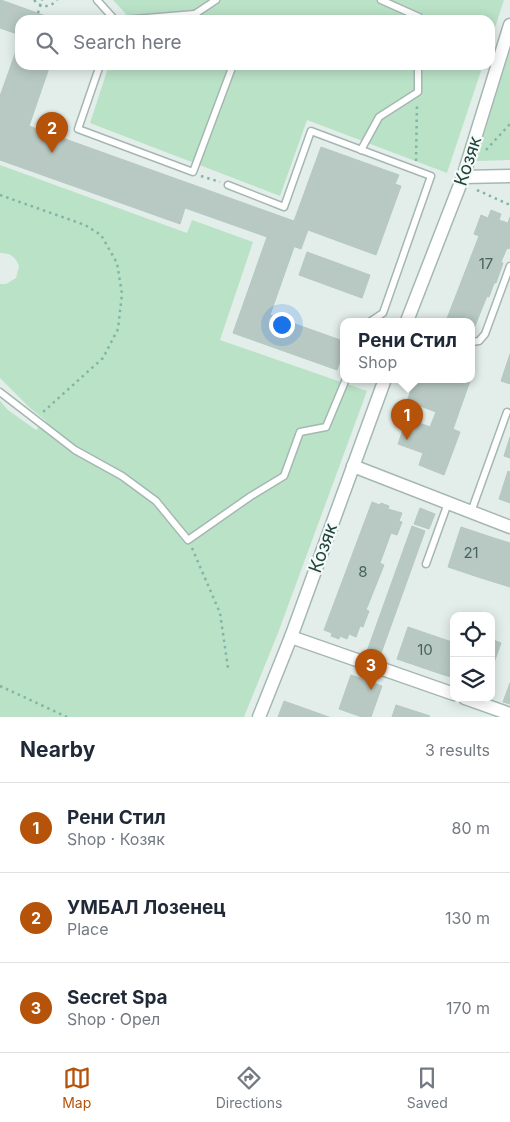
<!DOCTYPE html>
<html lang="en">
<head>
<meta charset="utf-8">
<style>
	:root { --surface:#fff; --page:#f6f6f7; --text:#1f2937; --muted:#747a83; --line:#e0e1e3; --accent:#b45309 }
	body { margin:0; font-family:Inter,sans-serif; background:var(--page); color:var(--text) }
	.controls { position:absolute; right:15px; bottom:15px; display:grid; overflow:hidden; border-radius:10px; box-shadow:0 2px 12px #0003 }
	.controls button { width:45px; height:45px; display:grid; place-items:center; padding:0; border:0; border-bottom:1px solid var(--line); background:var(--surface); color:var(--text); font:25px sans-serif }
	.you { position:absolute; left:281px; top:324px; width:18px; height:18px; margin:-12px; border:4px solid #fff; border-radius:50%; background:#1a73e8; box-shadow:0 0 0 8px #1a73e833 }
	.badge { display:grid; place-items:center; width:32px; height:32px; border-radius:50%; background:var(--accent); color:#fff; font-size:16px; font-weight:700 }
	.pin { position:absolute; translate:-50% -41px; filter:drop-shadow(0 1px 2px #0008) }
	.pin::after { content:''; position:absolute; top:26px; width:18px; height:15px; background:inherit; clip-path:polygon(0 0,100% 0,50% 100%) }
	.popup { position:absolute; left:340px; top:318px; width:135px; height:65px; box-sizing:border-box; display:grid; place-content:center; border-radius:10px; background:var(--surface); filter:drop-shadow(0 1px 4px #0005); font-size:16px; white-space:nowrap; color:var(--muted) }
	.popup b { font-size:19px; color:var(--text) }
	.popup::after { content:''; position:absolute; left:50%; top:100%; margin-left:-10px; border:10px solid transparent; border-top-color:var(--surface) }
	.list { margin:0; padding:0; list-style:none }
	h2 { display:flex; justify-content:space-between; align-items:center; height:65px; margin:0; padding:0 20px; font-size:21px }
	h2 small { font-size:16px; font-weight:400; color:var(--muted) }
	.list li { display:grid; grid-template-columns:32px 1fr auto; gap:15px; align-items:center; box-sizing:border-box; height:90px; padding:0 20px; border-top:1px solid var(--line) }
	.list b { display:block; font-size:19px; white-space:nowrap }
	.list p { margin:0; font-size:16px; white-space:nowrap; color:var(--muted) }
	.list em { font-size:16px; font-style:normal; color:var(--muted) }
	.icon { flex:none; width:28px; height:28px; fill:none; stroke:currentColor; stroke-width:2; stroke-linecap:round; stroke-linejoin:round }
	.map { position:relative; flex:none; width:510px; height:717px; overflow:hidden }
	.search { position:absolute; background:var(--surface); box-shadow:0 2px 12px #0003; left:15px; right:15px; top:15px; height:55px; display:flex; align-items:center; gap:12px; box-sizing:border-box; padding:0 18px; border-radius:15px; color:var(--muted); font-size:19px }
	.sheet { height:335px; background:var(--surface) }
	nav { display:flex; justify-content:space-around; align-items:center; box-sizing:border-box; height:70px; border-top:1px solid var(--line); background:var(--surface); font-size:14px; color:var(--muted) }
	nav a { display:grid; justify-items:center; gap:2px }
	nav .on { color:var(--accent) }
	.map>svg:first-child { display:block }
	.green { fill:#bae2c7 }
	.building { fill:#b8c9c3; stroke:#b4c9c2 }
	.lines { fill:none; stroke-linecap:round; stroke-linejoin:round }
	.lane-casing { stroke:#a5b7b2; stroke-width:9 }
	.street-casing { stroke:#a5b7b2; stroke-width:15 }
	.path { stroke:#80b5a8; stroke-width:2.5; stroke-dasharray:2.5 4; stroke-linecap:butt }
	.lane { stroke:#fff; stroke-width:6 }
	.street { stroke:#fff; stroke-width:12 }
	.labels { text-anchor:middle; stroke-width:4.5; stroke-linejoin:round; paint-order:stroke }
	.number-label { font-size:15px; fill:#46645d }
	.street-label { font-size:18px; fill:#20423b; stroke:#f4faf7 }
</style>
</head>
<body>
<div class="map">
<svg width="510" height="717" viewBox="0 0 510 717">
	<rect width="100%" height="100%" fill="#e3eeea"/>
	<g class="green">
		<polygon points="113,0 504,0 490,43 490,20 124,20 126,14"/>
		<polygon points="510,50 510,160 476,161"/>
		<polygon points="109,65 483,65 447,173 307,120 280,196 90,123"/>
		<path d="M 0,165 L 187,233 L 192,220 L 253,242 L 220,340 L 367,391 L 278,633 L 244,717 L 0,717 L 0,401 L 8,410 L 36,430 L 46,421 L 30,408 L 0,378 L 0,284 L 6,284 L 16,278 L 19,266 C 15,256 10,253 0,253 Z"/>
	</g>
	<g class="building">
		<polygon points="0,0 1,0 57,20 20,20 20,35 0,28"/>
		<polygon points="20,40 20,65 50,65 29,126 294,221 321,147 399,175 395,184 401,186 376,255 308,230 301,249 185,208 180,224 0,160 0,96"/>
		<polygon points="491,210 501,214 499,220 508,223 510,217 510,247 509,249 507,248 501,262 503,263 496,283 494,283 489,297 487,296 473,331 471,330 471,321 446,321 479,236 474,234 481,215 488,218"/>
		<polygon points="267,237 294,247 270,315 343,341 343,352 337,370 233,333"/>
		<polygon points="307,252 370,275 362,298 299,275"/>
		<polygon points="510,354 510,384 501,381"/>
		<polygon points="415,379 435,379 441,381 441,379 465,379 470,381 453,429 460,432 444,475 419,465 423,453 398,444 407,418 430,427 436,412 407,401"/>
		<polygon points="510,437 510,458 504,456"/>
		<polygon points="508,471 510,472 510,503 499,499"/>
		<polygon points="372,502 380,505 381,503 389,506 388,509 402,513 399,521 402,522 397,535 391,533 380,563 384,565 366,610 369,611 363,627 360,626 356,637 349,634 347,639 340,636 339,639 331,636 332,633 324,630"/>
		<polygon points="420,508 435,514 429,529 414,524"/>
		<polygon points="412,526 425,531 379,659 366,654"/>
		<polygon points="461,527 494,538 481,578 448,567"/>
		<polygon points="494,538 510,543 510,587 481,578"/>
		<polygon points="408,627 452,642 441,674 397,659"/>
		<polygon points="491,639 501,643 491,671"/>
		<polygon points="452,642 454,642 454,678 441,674"/>
		<polygon points="351,675 382,686 371,717 362,717 339,709"/>
		<polygon points="510,683 510,704 503,702"/>
		<polygon points="284,701 295,705 329,717 278,717"/>
		<polygon points="396,705 430,716 429,717 392,717"/>
	</g>
	<g class="lines">
		<defs>
			<g id="lane">
				<polyline points="97,0 115,20"/>
				<polyline points="381,0 419,17 419,20"/>
				<polyline points="195,14 216,0"/>
				<polyline points="122,20 195,14 200,20"/>
				<polyline points="100,65 78,129 193,172 233,65"/>
				<polyline points="361,150 379,117 418,92 418,65"/>
				<polyline points="228,185 284,207 311,131 431,176 383,313 371,321"/>
				<polyline points="471,342 479,341 485,334 510,266"/>
				<polyline points="0,392 75,450 122,476 156,501 188,540 251,496 284,476 300,432 326,427 346,379"/>
				<polyline points="471,512 507,412"/>
				<polyline points="426,564 448,503"/>
			</g>
			<g id="street">
				<polyline points="463,177 510,176"/>
				<polyline points="407,321 463,177 510,25"/>
				<polyline points="353,466 510,527"/>
				<polyline points="291,637 454,694"/>
				<polyline points="465,698 510,714"/>
				<polyline points="259,717 291,637 385,379"/>
			</g>
		</defs>
		<use href="#lane" class="lane-casing"/>
		<use href="#street" class="street-casing"/>
		<g class="path">
			<path d="M 34,0 C 41,8 50,8 57,0"/>
			<polyline points="38,13 42,0"/>
			<polyline points="486,150 510,124"/>
			<polyline points="416,161 417,104"/>
			<polyline points="201,176 220,182"/>
			<polyline points="477,190 510,205"/>
			<polyline points="0,195 85,225 101,235 117,263 122,294 118,329 103,358 43,412"/>
			<polyline points="192,548 220,613 228,668"/>
			<polyline points="0,686 67,717"/>
		</g>
		<use href="#lane" class="lane"/>
		<use href="#street" class="street"/>
	</g>
	<g class="labels">
		<g class="number-label">
			<text x="486" y="269">17</text>
			<text x="471" y="558">21</text>
			<text x="363" y="577">8</text>
			<text x="425" y="655">10</text>
		</g>
		<g class="street-label">
			<text transform="translate(468 161) rotate(-72)" y="6">Козяк</text>
			<text transform="translate(323 548) rotate(-70)" y="6">Козяк</text>
		</g>
	</g>
</svg>
<div class="controls">
<button><svg class="icon" aria-label="locate" viewBox="0 0 24 24"><circle cx="12" cy="12" r="6"/><path d="M12 2v4M12 18v4M2 12h4M18 12h4"/></svg></button>
<button><svg class="icon" aria-label="layers" viewBox="0 0 24 24"><path d="M12 4l9 5-9 5-9-5zM3 14l9 5 9-5"/></svg></button>
</div>
<div class="you"></div>
<div class="pin badge" style="left:407px;top:440px">1</div>
<div class="popup"><b>Рени Стил</b>Shop</div>
<div class="pin badge" style="left:52px;top:153px">2</div>
<div class="pin badge" style="left:371px;top:690px">3</div>
<div class="search"><svg class="icon" aria-label="search" viewBox="0 0 24 24"><circle cx="10" cy="10" r="6"/><path d="M15 15l6 6"/></svg>Search here</div>
</div>
<section class="sheet">
<h2>Nearby<small>3 results</small></h2>
<ul class="list">
<li><span class="badge">1</span><div><b>Рени Стил</b><p>Shop · Козяк</p></div><em>80 m</em></li>
<li><span class="badge">2</span><div><b>УМБАЛ Лозенец</b><p>Place</p></div><em>130 m</em></li>
<li><span class="badge">3</span><div><b>Secret Spa</b><p>Shop · Орел</p></div><em>170 m</em></li>
</ul>
</section>
<nav>
<a class="on"><svg class="icon" aria-label="map" viewBox="0 0 24 24"><path d="M3 6l6-2 6 2 6-2v14l-6 2-6-2-6 2zM9 4v14M15 6v14"/></svg>Map</a>
<a><svg class="icon" aria-label="directions" viewBox="0 0 24 24"><path d="M12 3l9 9-9 9-9-9zM9 14v-3h6M13 9l2 2-2 2"/></svg>Directions</a>
<a><svg class="icon" aria-label="saved" viewBox="0 0 24 24"><path d="M7 4h10v16l-5-4-5 4z"/></svg>Saved</a>
</nav>
</body>
</html>
